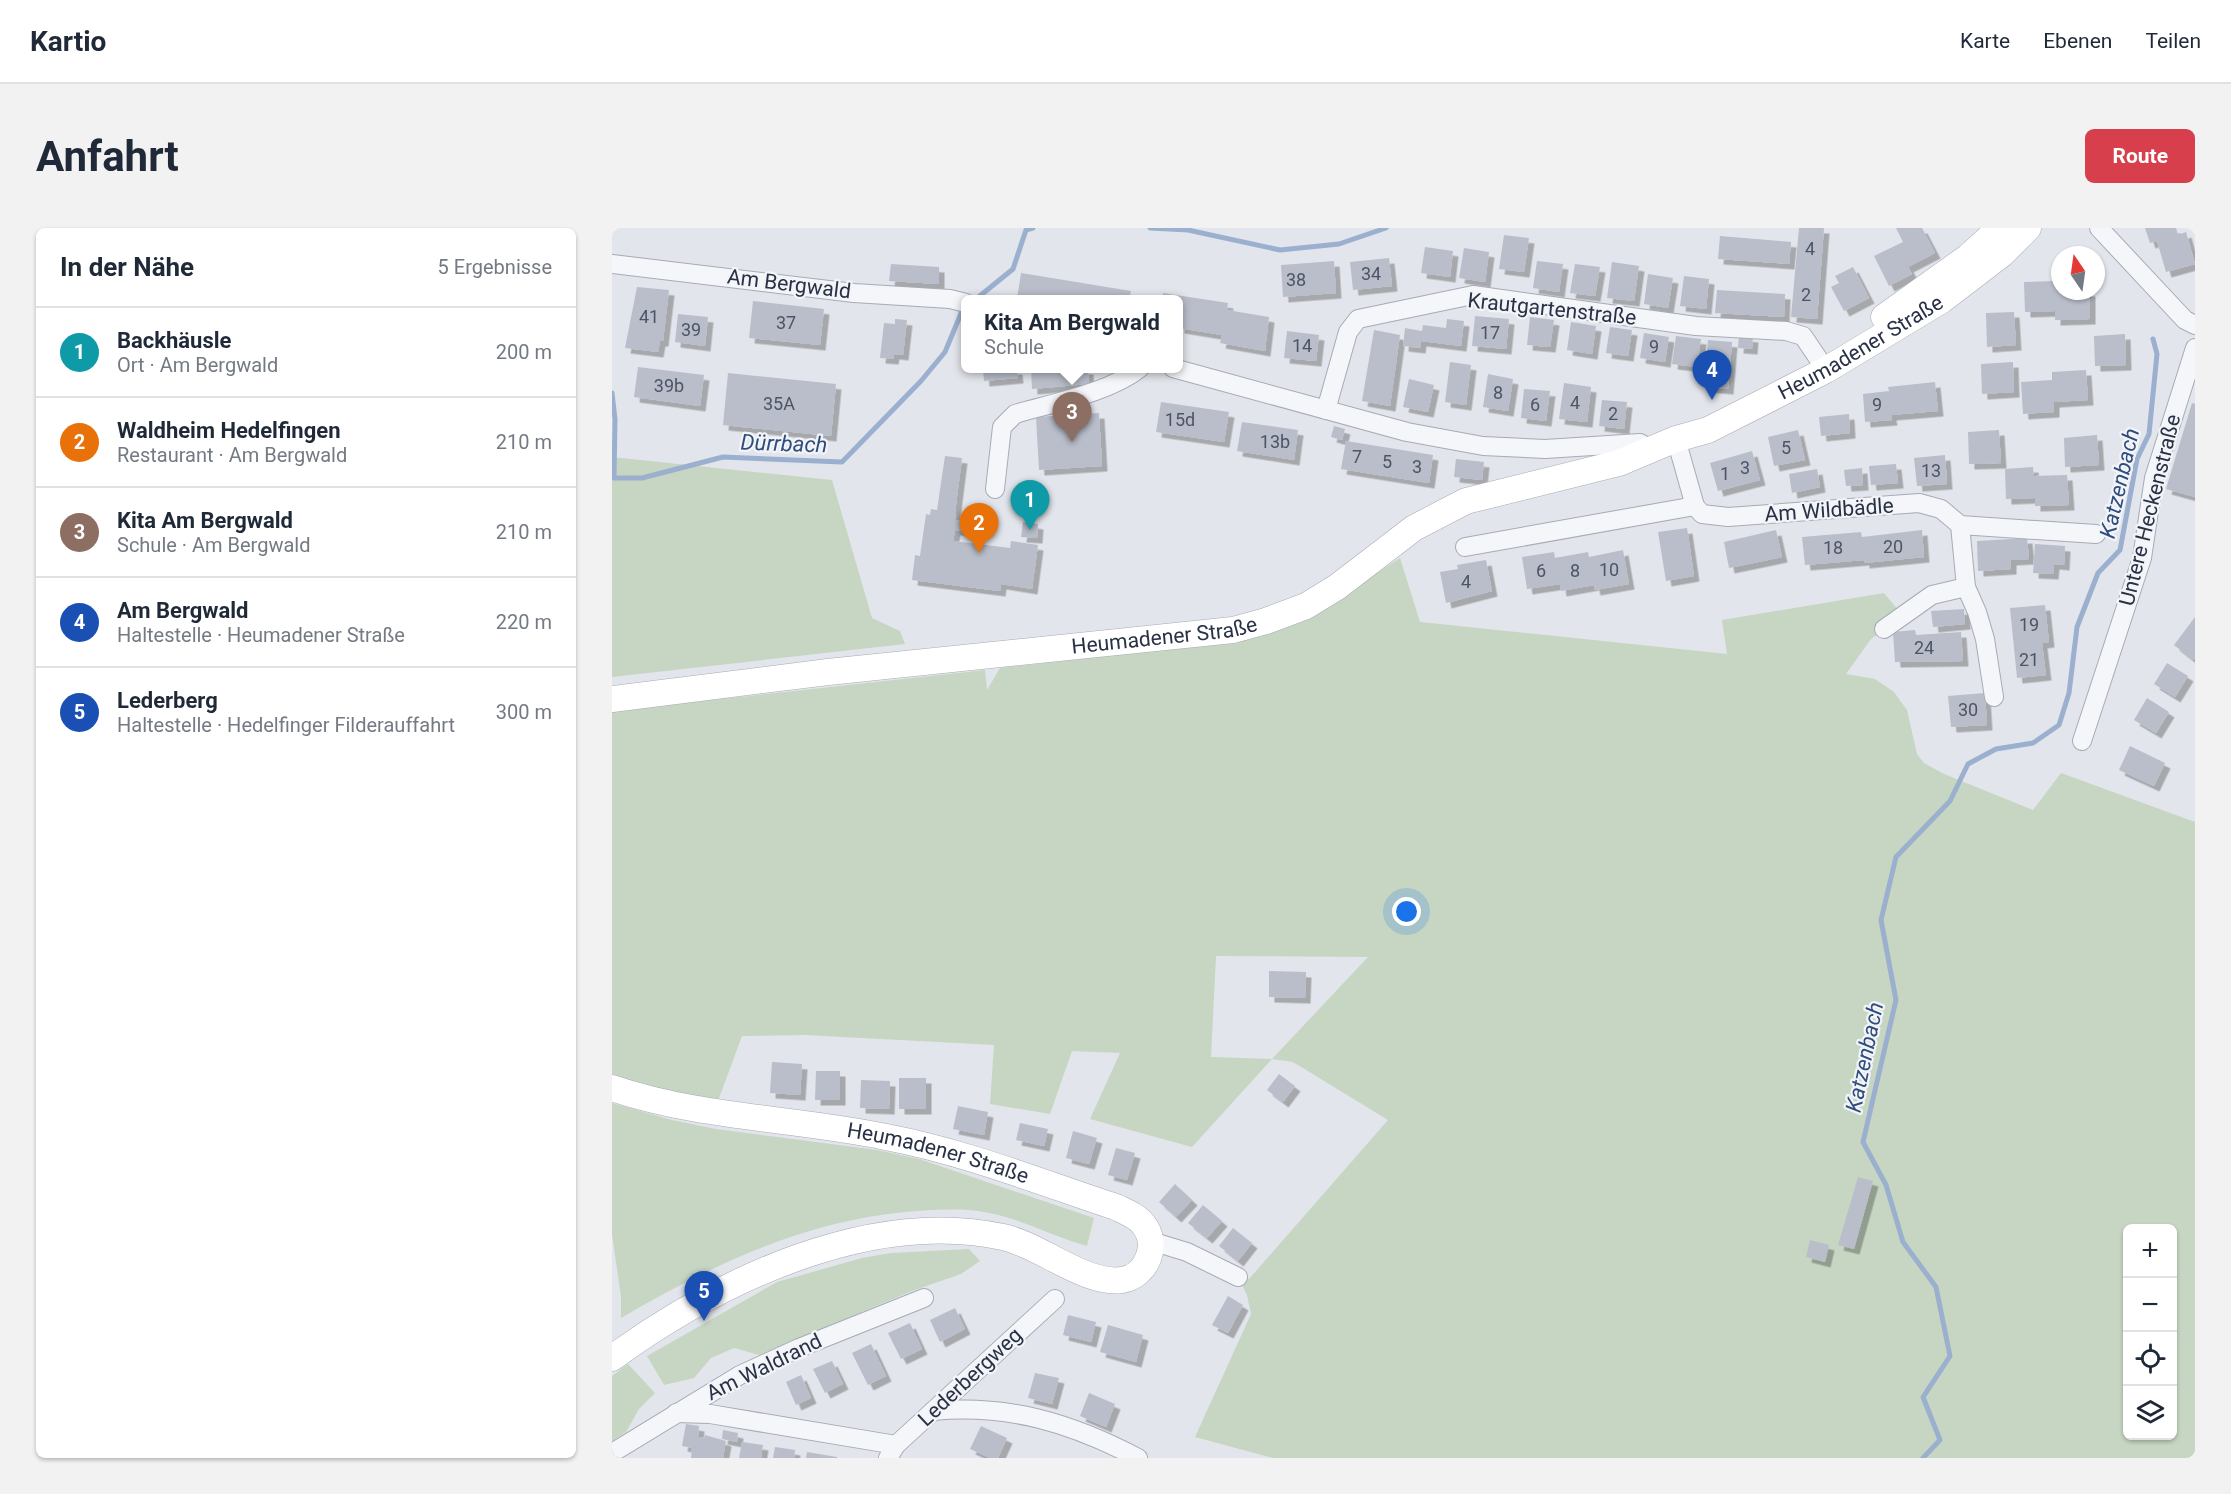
<!DOCTYPE html>
<html lang="de">
<head>
<meta charset="utf-8">
<style>
	:root { --surface:#fff; --page:#f2f2f3; --text:#1f2937; --muted:#747a83; --line:#e0e1e3; --accent:#d83f4c }
	body { margin:0; font-family:Roboto,sans-serif; background:var(--page); color:var(--text) }
	.controls { position:absolute; right:18px; bottom:18px; display:grid; overflow:hidden; border-radius:9px; box-shadow:0 2px 4px #0004 }
	.controls button { width:54px; height:54px; display:grid; place-items:center; padding:0; border:0; border-bottom:2px solid var(--line); background:var(--surface); color:var(--text); font:30px sans-serif }
	.compass { position:absolute; left:1439px; top:18px; width:54px; height:54px; border-radius:50%; background:var(--surface); box-shadow:0 2px 4px #0004; rotate:347deg }
	.you { position:absolute; left:795px; top:684px; width:21px; height:21px; margin:-15px; border:4px solid #fff; border-radius:50%; background:#1a73e8; box-shadow:0 0 0 9px #1a73e833 }
	.badge { display:grid; place-items:center; width:39px; height:39px; border-radius:50%; background:var(--accent); color:#fff; font-size:20px; font-weight:700 }
	.pin { position:absolute; translate:-50% -50px; filter:drop-shadow(0 2px 3px #0008) }
	.pin::after { content:''; position:absolute; top:32px; width:21px; height:18px; background:inherit; clip-path:polygon(0 0,100% 0,50% 100%) }
	.popup { position:absolute; left:349px; top:67px; width:222px; height:78px; box-sizing:border-box; display:grid; place-content:center; border-radius:9px; background:var(--surface); filter:drop-shadow(0 2px 4px #0005); font-size:20px; white-space:nowrap; color:var(--muted) }
	.popup b { font-size:22px; color:var(--text) }
	.popup::after { content:''; position:absolute; left:50%; top:100%; margin-left:-12px; border:12px solid transparent; border-top-color:var(--surface) }
	.list { margin:0; padding:0; list-style:none }
	h2 { display:flex; justify-content:space-between; align-items:center; height:78px; margin:0; padding:0 24px; font-size:26px }
	h2 small { font-size:20px; font-weight:400; color:var(--muted) }
	.list li { display:grid; grid-template-columns:39px 1fr auto; gap:18px; align-items:center; box-sizing:border-box; height:90px; padding:0 24px; border-top:2px solid var(--line) }
	.list b { display:block; font-size:22px; white-space:nowrap }
	.list p { margin:0; font-size:20px; white-space:nowrap; color:var(--muted) }
	.list em { font-size:20px; font-style:normal; color:var(--muted) }
	.icon { flex:none; width:33px; height:33px; fill:none; stroke:currentColor; stroke-width:2; stroke-linecap:round; stroke-linejoin:round }
	.map { position:relative; flex:none; width:1583px; height:1230px; overflow:hidden; border-radius:9px }
	header { display:flex; align-items:center; gap:36px; box-sizing:border-box; height:84px; padding:0 30px; background:var(--surface); border-bottom:2px solid var(--line) }
	header strong { font-size:28px }
	nav { display:flex; gap:33px; margin-inline-start:auto; font-size:21px }
	.intro { display:flex; align-items:center; justify-content:space-between; box-sizing:border-box; height:144px; padding:0 36px }
	h1 { margin:0; font-size:42px }
	.button { padding:15px 27px; border-radius:9px; background:var(--accent); color:#fff; font-size:21px; font-weight:700 }
	main { display:flex; gap:36px; padding:0 36px }
	aside { flex:1; background:var(--surface); border-radius:9px; box-shadow:0 2px 4px #0004 }
	.map>svg:first-child { display:block }
	.green { fill:#c6d6c2; fill-rule:evenodd }
	.lines { fill:none; stroke-linecap:round; stroke-linejoin:round }
	.stream { stroke:#9bb0ce; stroke-width:5 }
	.building { fill:#b9beca; filter:url(#shadow) }
	.street-casing { stroke:#a6abb6; stroke-width:20 }
	.secondary-casing { stroke:#a6abb6; stroke-width:27 }
	.street { stroke:#f5f6f9; stroke-width:18 }
	.secondary { stroke:#fff; stroke-width:26 }
	.labels { text-anchor:middle; stroke-width:4.5; stroke-linejoin:round; paint-order:stroke }
	.number-label { font-size:18px; fill:#4c5466 }
	.street-label { font-size:21px; fill:#283145; stroke:#f2f4f8 }
	.water-label { font-size:22px; font-style:italic; fill:#2f4d7c; stroke:#f2f4f8 }
</style>
</head>
<body>
<header>
<strong>Kartio</strong>
<nav><a>Karte</a><a>Ebenen</a><a>Teilen</a></nav>
</header>
<div class="intro"><h1>Anfahrt</h1><a class="button">Route</a></div>
<main>
<aside>
<h2>In der Nähe<small>5 Ergebnisse</small></h2>
<ul class="list">
<li><span class="badge" style="background:#0f9aa8">1</span><div><b>Backhäusle</b><p>Ort · Am Bergwald</p></div><em>200 m</em></li>
<li><span class="badge" style="background:#e8710a">2</span><div><b>Waldheim Hedelfingen</b><p>Restaurant · Am Bergwald</p></div><em>210 m</em></li>
<li><span class="badge" style="background:#8d6e63">3</span><div><b>Kita Am Bergwald</b><p>Schule · Am Bergwald</p></div><em>210 m</em></li>
<li><span class="badge" style="background:#1a4fb4">4</span><div><b>Am Bergwald</b><p>Haltestelle · Heumadener Straße</p></div><em>220 m</em></li>
<li><span class="badge" style="background:#1a4fb4">5</span><div><b>Lederberg</b><p>Haltestelle · Hedelfinger Filderauffahrt</p></div><em>300 m</em></li>
</ul>
</aside>
<div class="map">
<svg width="1583" height="1230" viewBox="0 0 1583 1230">
	<defs>
		<filter id="shadow"><feDropShadow dx="5.5" dy="5.5" stdDeviation="0" flood-color="#0004"/></filter>
	</defs>
	<rect width="100%" height="100%" fill="#e2e5eb"/>
	<g class="green">
		<polygon points="0,229 220,252 260,390 288,403 293,416 0,449"/>
		<path d="M 788,330 L 808,394 L 1115,426 L 1110,392 L 1272,365 L 1291,388 L 1259,411 L 1234,446 L 1263,451 L 1282,464 L 1295,482 L 1305,526 L 1312,535 L 1332,546 L 1421,582 L 1449,545 L 1583,594 L 1583,1230 L 661,1230 L 583,1209 L 639,1086 L 635,1067 L 626,1049 L 637,1051 L 776,892 L 681,834 L 660,831 L 580,919 L 478,891 L 508,825 L 460,823 L 438,886 L 378,876 L 382,817 L 193,807 L 130,808 L 106,873 L 39,860 L 0,846 L 0,483 L 373,442 L 375,462 L 388,440 L 528,424 L 711,381 ZM 604,728 L 755,729 L 756,729 L 660,831 L 599,829 ZM 1516,1000 L 1560,1000 L 1560,1208 L 1516,1208 Z"/>
		<path d="M 0,875 L 60,892 L 104,901 L 265,922 L 307,931 L 482,990 L 475,1018 C 438,1008 405,988 366,983 C 342,980 318,982 293,984 C 189,994 98,1038 9,1090 L 9,1069 L 0,1006 Z"/>
		<polygon points="357,1021 368,1033 349,1046 300,1063 147,1127 122,1120 99,1130 82,1150 52,1157 35,1128 165,1054 250,1030 279,1025"/>
		<polygon points="16,1136 43,1165 27,1181 14,1204 0,1213 0,1148"/>
	</g>
	<g class="lines">
		<g class="stream">
			<polyline points="538,0 576,2 668,22 727,16 774,0"/>
			<polyline points="364,71 401,41 414,2 421,0"/>
			<polyline points="0,165 3,191 2,250 30,250 111,229 230,234 309,153 333,124 350,83 354,80"/>
			<polyline points="1311,1230 1328,1212 1311,1169 1338,1128 1324,1059 1291,1014 1274,957 1251,914 1284,772 1269,692 1284,629 1338,573 1356,536 1384,521 1421,515 1447,497 1457,465 1465,399 1486,345 1508,322 1525,231 1537,206 1545,126 1541,111"/>
		</g>
	</g>
	<g class="building">
		<polygon points="1187,0 1212,0 1205,91 1179,89"/>
		<polygon points="1284,0 1310,0 1323,25 1296,39 1300,46 1277,58 1262,28 1291,14"/>
		<polygon points="1533,0 1564,0 1566,7 1574,4 1583,36 1554,44 1545,13 1538,15"/>
		<polygon points="892,7 917,10 912,44 887,41"/>
		<polygon points="1108,8 1179,14 1177,36 1106,31"/>
		<polygon points="813,19 841,23 838,49 809,45"/>
		<polygon points="852,20 877,24 873,54 847,50"/>
		<polygon points="777,30 780,58 741,62 738,34"/>
		<polygon points="722,33 724,65 671,69 669,37"/>
		<polygon points="925,33 951,36 947,64 921,60"/>
		<polygon points="1000,34 1027,38 1022,73 995,70"/>
		<polygon points="279,36 327,39 327,56 277,53"/>
		<polygon points="963,36 988,39 983,68 958,65"/>
		<polygon points="1241,39 1257,70 1232,83 1219,59 1227,55 1223,48"/>
		<polygon points="409,45 519,63 517,71 405,71"/>
		<polygon points="1036,46 1061,50 1056,80 1032,76"/>
		<polygon points="1072,48 1097,51 1094,81 1068,78"/>
		<polygon points="1443,53 1443,59 1448,59 1448,63 1478,63 1478,91 1443,92 1443,83 1413,84 1412,54"/>
		<polygon points="25,59 57,62 51,113 48,113 46,124 13,120"/>
		<polygon points="1105,62 1173,66 1172,89 1103,85"/>
		<polygon points="551,65 616,75 615,82 657,89 653,123 608,115 610,107 567,100 567,72 551,71"/>
		<polygon points="141,73 212,81 208,117 137,110"/>
		<polygon points="1402,84 1404,117 1375,119 1374,85"/>
		<polygon points="66,86 96,89 93,118 63,114"/>
		<polygon points="863,88 897,91 894,121 860,118"/>
		<polygon points="918,89 942,92 938,119 915,117"/>
		<polygon points="283,91 295,92 291,127 282,126 281,131 268,130 272,95 283,96"/>
		<polygon points="835,91 852,93 849,118 809,113 808,120 791,118 793,100 810,103 811,97 834,100"/>
		<polygon points="959,94 984,98 980,126 955,122"/>
		<polygon points="998,99 1020,102 1016,128 994,125"/>
		<polygon points="762,102 788,107 778,178 750,173"/>
		<polygon points="675,103 707,107 704,133 672,130"/>
		<polygon points="1032,105 1057,109 1053,134 1028,130"/>
		<polygon points="1513,106 1514,137 1483,138 1482,108"/>
		<polygon points="1064,108 1089,111 1085,139 1060,136"/>
		<polygon points="1127,108 1141,109 1140,121 1126,120"/>
		<polygon points="1096,112 1120,114 1116,161 1092,159"/>
		<polygon points="838,134 859,137 854,177 833,174"/>
		<polygon points="1401,134 1402,164 1370,166 1369,136"/>
		<polygon points="26,139 92,147 88,178 22,169"/>
		<polygon points="371,141 405,141 406,150 372,153"/>
		<polygon points="419,141 476,141 477,156 420,161"/>
		<polygon points="1474,142 1476,172 1442,174 1442,184 1411,186 1409,154 1440,152 1440,144"/>
		<polygon points="116,145 224,156 219,208 111,197"/>
		<polygon points="876,146 901,151 896,183 871,179"/>
		<polygon points="797,151 822,157 816,184 791,179"/>
		<polygon points="1323,154 1326,183 1279,187 1280,192 1253,194 1251,166 1277,163 1276,159"/>
		<polygon points="952,155 979,159 975,194 947,191"/>
		<polygon points="912,161 938,163 934,193 909,190"/>
		<polygon points="990,172 1015,174 1012,201 987,198"/>
		<polygon points="549,174 617,184 612,214 544,204"/>
		<polygon points="1580,175 1583,176 1583,269 1554,261"/>
		<polygon points="487,185 490,238 427,242 424,189"/>
		<polygon points="1237,186 1238,205 1209,208 1207,189"/>
		<polygon points="630,194 686,202 682,232 625,223"/>
		<polygon points="722,198 733,201 730,212 719,209"/>
		<polygon points="1186,202 1193,232 1162,238 1156,209"/>
		<polygon points="1387,202 1389,235 1357,236 1356,204"/>
		<polygon points="1485,207 1487,237 1453,239 1452,210"/>
		<polygon points="734,213 821,227 817,255 729,241"/>
		<polygon points="1140,223 1148,252 1106,263 1098,235"/>
		<polygon points="1333,227 1335,256 1305,258 1302,230"/>
		<polygon points="333,228 350,230 343,285 344,292 354,294 352,303 343,302 341,313 398,320 399,313 426,317 420,361 389,356 388,363 300,352 303,327 308,328 314,286 318,287 319,281 325,282"/>
		<polygon points="844,231 872,234 870,252 842,249"/>
		<polygon points="1284,236 1286,255 1259,257 1257,238"/>
		<polygon points="1421,239 1422,248 1455,247 1457,277 1423,278 1423,270 1394,271 1393,241"/>
		<polygon points="1250,240 1251,257 1234,258 1232,242"/>
		<polygon points="1205,241 1208,259 1180,265 1177,246"/>
		<polygon points="411,294 426,296 425,310 409,309"/>
		<polygon points="1075,300 1082,348 1054,353 1046,304"/>
		<polygon points="1164,302 1170,329 1117,340 1112,314"/>
		<polygon points="1310,302 1312,329 1252,335 1252,332 1193,337 1190,309 1249,304 1250,309"/>
		<polygon points="1415,310 1417,331 1399,332 1399,341 1366,343 1365,313"/>
		<polygon points="1423,316 1453,318 1452,337 1442,336 1441,346 1421,345"/>
		<polygon points="1011,322 1017,356 983,362 982,357 949,363 948,356 915,361 910,329 942,324 943,330 976,324 977,329"/>
		<polygon points="874,332 880,363 834,375 828,344 846,341 845,337"/>
		<polygon points="1433,377 1437,414 1430,415 1434,447 1405,450 1398,380"/>
		<polygon points="1352,381 1353,396 1321,399 1319,383"/>
		<polygon points="1583,389 1583,430 1581,432 1562,417"/>
		<polygon points="1303,402 1304,407 1349,404 1351,433 1283,434 1281,404"/>
		<polygon points="1555,435 1576,448 1563,469 1542,456"/>
		<polygon points="1373,465 1375,497 1339,499 1336,468"/>
		<polygon points="1535,470 1557,484 1544,505 1522,492"/>
		<polygon points="1518,518 1553,535 1542,558 1507,542"/>
		<polygon points="657,743 694,744 693,770 657,769"/>
		<polygon points="160,834 190,836 188,867 158,865"/>
		<polygon points="204,843 228,843 228,872 203,872"/>
		<polygon points="667,846 683,858 671,874 655,862"/>
		<rect x="287" y="850" width="27" height="31"/>
		<polygon points="249,852 278,853 277,881 248,880"/>
		<polygon points="346,878 376,884 372,907 341,901"/>
		<polygon points="408,895 436,901 432,918 404,912"/>
		<polygon points="461,903 485,910 477,936 454,930"/>
		<polygon points="504,920 523,925 515,952 496,947"/>
		<polygon points="1246,949 1261,953 1242,1021 1226,1017"/>
		<polygon points="563,956 580,972 564,989 547,974"/>
		<polygon points="591,977 610,993 595,1010 576,995"/>
		<polygon points="621,1000 640,1015 626,1033 607,1018"/>
		<polygon points="1198,1012 1217,1017 1213,1034 1194,1029"/>
		<polygon points="616,1068 631,1077 616,1105 600,1097"/>
		<polygon points="343,1080 353,1101 328,1114 318,1092"/>
		<polygon points="456,1087 484,1094 479,1114 451,1107"/>
		<polygon points="298,1095 310,1121 289,1131 276,1105"/>
		<polygon points="496,1097 531,1107 524,1134 488,1124"/>
		<polygon points="259,1116 274,1148 256,1157 240,1125"/>
		<polygon points="220,1133 231,1156 213,1165 201,1141"/>
		<polygon points="423,1145 447,1150 440,1176 416,1170"/>
		<polygon points="189,1147 199,1170 184,1177 174,1154"/>
		<polygon points="477,1165 503,1176 494,1199 468,1188"/>
		<polygon points="74,1196 87,1198 86,1209 92,1210 93,1207 114,1213 111,1230 79,1230 80,1220 70,1218"/>
		<polygon points="369,1198 395,1210 386,1230 378,1230 358,1221"/>
		<polygon points="111,1202 126,1205 125,1214 110,1211"/>
		<polygon points="130,1214 151,1217 149,1230 127,1230"/>
		<polygon points="163,1219 183,1222 182,1230 161,1230"/>
		<polygon points="195,1224 225,1229 225,1230 194,1230"/>
	</g>
	<g class="lines">
		<defs>
			<g id="street">
				<polyline points="1487,0 1573,92 1583,97"/>
				<polyline points="0,36 242,65 338,71 354,75"/>
				<polyline points="561,140 795,204 871,218 933,221 1028,215 1040,222"/>
				<polyline points="714,182 736,104 746,91 861,67 1084,98 1174,103 1191,108 1214,142"/>
				<polyline points="1064,211 1083,278 1090,286 1116,289 1307,275 1329,281 1348,297 1354,359 1365,384 1373,411 1382,469"/>
				<path d="M 383,261 L 390,199 L 403,186 C 440,175 497,165 528,140"/>
				<polyline points="1348,297 1484,306"/>
				<polyline points="853,319 1083,278"/>
				<polyline points="1272,401 1320,367 1354,359"/>
				<polyline points="1470,513 1530,330 1542,250 1583,120"/>
				<polyline points="539,1013 575,1024 626,1049"/>
				<path d="M 321,1183 C 397,1176 459,1195 526,1230"/>
				<polyline points="64,1185 98,1186 284,1217"/>
				<polyline points="0,1225 128,1147 187,1120 312,1070"/>
				<polyline points="276,1230 284,1217 443,1071"/>
			</g>
			<g id="secondary">
				<polyline points="1272,89 1356,29 1388,0"/>
				<path id="s1" d="M 0,471 L 216,444 L 621,402 L 654,393 L 694,378 L 725,359 L 802,300 L 854,273 L 1007,235 L 1064,211 L 1096,202 L 1169,165 L 1214,142 L 1330,72 L 1390,26 L 1416,0"/>
				<path id="s2" d="M 0,860 C 88,890 183,890 274,909 C 353,924 428,954 504,979 C 514,984 525,988 531,996 C 548,1016 535,1048 510,1052 C 473,1057 428,1017 391,1009 C 257,980 106,1053 0,1130"/>
			</g>
		</defs>
		<use href="#street" class="street-casing"/>
		<use href="#secondary" class="secondary-casing"/>
		<use href="#street" class="street"/>
		<use href="#secondary" class="secondary"/>
	</g>
	<g class="labels">
		<g class="number-label">
			<text x="1198" y="27">4</text>
			<text x="759" y="52">34</text>
			<text x="684" y="58">38</text>
			<text x="1194" y="73">2</text>
			<text x="37" y="95">41</text>
			<text x="174" y="101">37</text>
			<text x="79" y="108">39</text>
			<text x="878" y="111">17</text>
			<text x="690" y="124">14</text>
			<text x="1042" y="125">9</text>
			<text x="57" y="164">39b</text>
			<text x="886" y="171">8</text>
			<text x="963" y="181">4</text>
			<text x="167" y="182">35A</text>
			<text x="923" y="183">6</text>
			<text x="1265" y="183">9</text>
			<text x="1001" y="192">2</text>
			<text x="568" y="198">15d</text>
			<text x="663" y="220">13b</text>
			<text x="1174" y="226">5</text>
			<text x="745" y="235">7</text>
			<text x="775" y="240">5</text>
			<text x="805" y="245">3</text>
			<text x="1133" y="246">3</text>
			<text x="1319" y="249">13</text>
			<text x="1113" y="252">1</text>
			<text x="1281" y="325">20</text>
			<text x="1221" y="326">18</text>
			<text x="997" y="348">10</text>
			<text x="929" y="349">6</text>
			<text x="963" y="349">8</text>
			<text x="854" y="360">4</text>
			<text x="1417" y="403">19</text>
			<text x="1312" y="426">24</text>
			<text x="1417" y="438">21</text>
			<text x="1356" y="488">30</text>
		</g>
		<g class="street-label">
			<text transform="translate(177 56) rotate(7)" y="7">Am Bergwald</text>
			<text transform="translate(940 81) rotate(6)" y="7">Krautgartenstraße</text>
			<text dy="7" stroke="none"><textPath href="#s1" startOffset="1320">Heumadener Straße</textPath></text>
			<text transform="translate(1217 282) rotate(-4)" y="7">Am Wildbädle</text>
			<text transform="translate(1538 282) rotate(-76)" y="7">Untere Heckenstraße</text>
			<text dy="7" stroke="none"><textPath href="#s1" startOffset="556">Heumadener Straße</textPath></text>
			<text dy="7" stroke="none"><textPath href="#s2" startOffset="333">Heumadener Straße</textPath></text>
			<text transform="translate(152 1139) rotate(-26)" y="7">Am Waldrand</text>
			<text transform="translate(358 1149) rotate(-43)" y="7">Lederbergweg</text>
		</g>
		<g class="water-label">
			<text transform="translate(172 215) rotate(2)" y="8">Dürrbach</text>
			<text transform="translate(1507 255) rotate(-77)" y="8">Katzenbach</text>
			<text transform="translate(1252 829) rotate(-78)" y="8">Katzenbach</text>
		</g>
	</g>
</svg>
<div class="controls">
<button>+</button>
<button>−</button>
<button><svg class="icon" aria-label="locate" viewBox="0 0 24 24"><circle cx="12" cy="12" r="6"/><path d="M12 2v4M12 18v4M2 12h4M18 12h4"/></svg></button>
<button><svg class="icon" aria-label="layers" viewBox="0 0 24 24"><path d="M12 4l9 5-9 5-9-5zM3 14l9 5 9-5"/></svg></button>
</div>
<svg class="compass" viewBox="-18 -18 36 36"><path d="M0-13l5 13h-10z" fill="#e53935"/><path d="M0 13l5-13h-10z" fill="#747a83"/></svg>
<div class="you"></div>
<div class="pin badge" style="left:418px;top:302px;background:#0f9aa8">1</div>
<div class="pin badge" style="left:367px;top:325px;background:#e8710a">2</div>
<div class="pin badge" style="left:460px;top:214px;background:#8d6e63">3</div>
<div class="popup"><b>Kita Am Bergwald</b>Schule</div>
<div class="pin badge" style="left:1100px;top:172px;background:#1a4fb4">4</div>
<div class="pin badge" style="left:92px;top:1093px;background:#1a4fb4">5</div>
</div>
</main>
</body>
</html>
